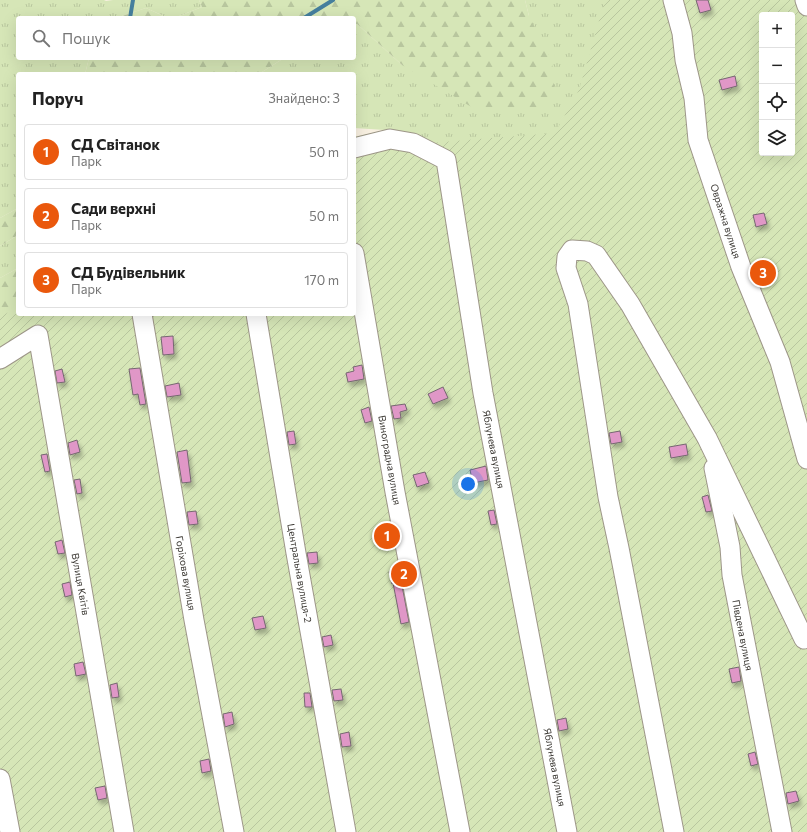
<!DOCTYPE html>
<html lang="uk">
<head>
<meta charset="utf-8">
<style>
	:root { --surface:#fff; --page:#f2f2f2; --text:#222; --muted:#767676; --line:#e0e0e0; --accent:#ea580c }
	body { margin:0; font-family:Commissioner,sans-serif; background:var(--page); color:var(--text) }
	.controls { position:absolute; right:12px; top:12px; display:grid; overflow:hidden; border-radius:4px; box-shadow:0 4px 16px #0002 }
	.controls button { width:36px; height:36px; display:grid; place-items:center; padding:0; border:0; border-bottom:1px solid var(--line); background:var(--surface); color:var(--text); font:20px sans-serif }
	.you { position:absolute; left:468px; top:484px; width:14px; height:14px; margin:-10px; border:3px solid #fff; border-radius:50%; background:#1a73e8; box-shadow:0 0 0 6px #1a73e833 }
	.badge { display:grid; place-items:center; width:26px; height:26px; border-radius:50%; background:var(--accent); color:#fff; font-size:13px; font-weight:700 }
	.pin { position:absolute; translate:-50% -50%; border:2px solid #fff; box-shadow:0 1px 4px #0006 }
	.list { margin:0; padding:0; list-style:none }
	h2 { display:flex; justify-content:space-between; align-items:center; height:52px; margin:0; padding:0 16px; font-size:17px }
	h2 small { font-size:13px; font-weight:400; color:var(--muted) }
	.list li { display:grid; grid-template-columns:26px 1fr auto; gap:12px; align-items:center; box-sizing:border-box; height:56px; margin:0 8px 8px; padding:0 8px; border:1px solid var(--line); border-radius:4px }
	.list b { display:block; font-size:15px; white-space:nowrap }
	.list p { margin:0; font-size:13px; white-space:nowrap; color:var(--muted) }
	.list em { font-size:13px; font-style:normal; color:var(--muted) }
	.icon { flex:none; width:22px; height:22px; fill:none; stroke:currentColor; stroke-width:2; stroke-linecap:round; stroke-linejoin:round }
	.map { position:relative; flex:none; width:807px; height:832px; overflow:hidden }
	.search { position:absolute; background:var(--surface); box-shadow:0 4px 16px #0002; left:16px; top:16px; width:340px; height:44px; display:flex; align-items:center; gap:10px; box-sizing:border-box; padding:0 14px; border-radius:4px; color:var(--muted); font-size:15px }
	.panel { position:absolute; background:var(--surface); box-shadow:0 4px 16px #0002; left:16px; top:72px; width:340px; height:244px; border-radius:4px }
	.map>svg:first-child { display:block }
	.grass { fill:url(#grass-tufts) }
	.forest { fill:url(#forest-firs) }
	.garden { fill:url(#garden-furrows); fill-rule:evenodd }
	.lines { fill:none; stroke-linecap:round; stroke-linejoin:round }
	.stream { stroke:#457f9d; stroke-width:4 }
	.building { fill:#e097c7; stroke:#756770; filter:url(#shadow) }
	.minor-casing { stroke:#9d9688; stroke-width:21 }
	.minor { stroke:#fff; stroke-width:19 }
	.labels { text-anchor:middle; stroke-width:3; stroke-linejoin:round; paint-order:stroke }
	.street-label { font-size:10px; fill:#3a3732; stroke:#fff }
</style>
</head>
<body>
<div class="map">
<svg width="807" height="832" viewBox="0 0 807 832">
	<defs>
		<pattern id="grass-tufts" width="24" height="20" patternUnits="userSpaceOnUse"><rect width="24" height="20" fill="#d6e6b7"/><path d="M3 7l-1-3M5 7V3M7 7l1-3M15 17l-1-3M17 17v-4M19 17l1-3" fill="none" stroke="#b8c69e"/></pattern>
		<pattern id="forest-firs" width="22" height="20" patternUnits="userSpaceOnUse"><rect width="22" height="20" fill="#d6e6b7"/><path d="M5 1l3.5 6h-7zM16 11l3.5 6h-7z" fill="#b8c69e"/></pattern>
		<pattern id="garden-furrows" width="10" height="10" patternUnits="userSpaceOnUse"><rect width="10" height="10" fill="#d6e6b7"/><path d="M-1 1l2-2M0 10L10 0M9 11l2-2" fill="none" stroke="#b8c69e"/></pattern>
		<filter id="shadow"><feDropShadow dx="2.5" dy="4.5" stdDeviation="2" flood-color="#0004"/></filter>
	</defs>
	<rect width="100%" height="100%" fill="#f8f0e1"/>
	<g class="grass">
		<polygon points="0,0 104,0 106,1 113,0 199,0 202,7 174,18 168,18 146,8 116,18 18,18 18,58 89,58 85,74 18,74 18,208 0,218"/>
		<polygon points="525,0 627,0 649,249 385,130 354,128 354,74 259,74 284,58 354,58 354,25 357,24 402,65 529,16"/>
		<polygon points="18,235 18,268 0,278 0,246"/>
	</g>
	<g class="forest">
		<polygon points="199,0 525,0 529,16 552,61 555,97 533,110 478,111 402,65 357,24 354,25 354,18 174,18 202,7"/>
		<polygon points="146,8 168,18 116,18"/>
		<polygon points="89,58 284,58 259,74 85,74"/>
		<polygon points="18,208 18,235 0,246 0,218"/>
		<polygon points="18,268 18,314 0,381 0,278"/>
	</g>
	<path class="garden" d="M 605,0 L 807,0 L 807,832 L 0,832 L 0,317 L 18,307 L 18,314 L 354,314 L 354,137 L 385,130 L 430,143 L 555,133 L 579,90 ZM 762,15 L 792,15 L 792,153 L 762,153 Z"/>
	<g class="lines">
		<g class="stream">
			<polyline points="130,18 133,0"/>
			<polyline points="304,18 333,0"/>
		</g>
	</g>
	<g class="building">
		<polygon points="696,0 708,0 711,10 700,13"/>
		<polygon points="735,76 737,86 722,90 719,80"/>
		<polygon points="764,213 767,224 756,227 753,215"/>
		<polygon points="173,336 174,354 163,355 161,337"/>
		<polygon points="362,365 364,379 348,382 346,373 354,371 353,367"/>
		<polygon points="140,368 146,404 140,405 138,394 133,395 129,369"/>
		<polygon points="62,369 65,382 57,383 55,371"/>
		<polygon points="179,383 181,395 167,397 165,386"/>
		<polygon points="443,387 448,398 433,404 428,394"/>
		<polygon points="405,404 407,410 400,412 401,418 394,419 391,406"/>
		<polygon points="369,407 372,421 365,423 361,410"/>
		<polygon points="294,431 296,444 289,445 287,432"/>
		<polygon points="620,431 622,442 611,444 609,433"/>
		<polygon points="77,440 80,452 70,455 68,443"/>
		<polygon points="686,444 688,455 671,458 669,447"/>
		<polygon points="187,450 191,482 182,483 177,452"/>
		<polygon points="47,454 50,471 45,472 41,455"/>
		<polygon points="486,466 488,480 473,483 470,470"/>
		<polygon points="425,472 429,483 417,487 413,475"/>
		<polygon points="80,479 82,493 77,494 74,480"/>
		<polygon points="708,495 712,511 706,512 702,497"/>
		<polygon points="494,510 497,524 491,525 488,511"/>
		<polygon points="196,511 198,524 189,525 187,512"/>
		<polygon points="62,540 65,553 58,554 55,542"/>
		<polygon points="317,552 318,563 309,564 307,553"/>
		<polygon points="399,570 409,622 401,624 393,583 392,584 389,572"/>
		<polygon points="70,582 72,595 65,597 62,584"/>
		<polygon points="263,616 266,628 255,630 252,618"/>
		<polygon points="331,635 333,645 324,647 322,637"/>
		<polygon points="83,662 86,674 76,676 74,664"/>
		<polygon points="739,667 741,681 732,683 729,669"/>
		<polygon points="117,683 119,697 112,698 110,685"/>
		<polygon points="341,689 343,700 334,701 332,690"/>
		<polygon points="304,693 310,693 312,707 305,707"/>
		<polygon points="232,712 234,724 225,727 223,714"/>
		<polygon points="566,718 568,729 559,731 557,720"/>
		<polygon points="349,732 351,746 342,747 340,734"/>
		<polygon points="755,752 758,764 751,766 748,754"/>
		<polygon points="209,759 211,771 202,773 200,761"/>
		<polygon points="105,786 107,798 98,800 95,788"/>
		<polygon points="796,791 799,801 788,804 786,793"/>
	</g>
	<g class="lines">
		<defs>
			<g id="minor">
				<polyline points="673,0 682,33 685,60 694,98 698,140 741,267 780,362 807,459"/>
				<polyline points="805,0 807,6"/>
				<polyline points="354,148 390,139 413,143 446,160 483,393 567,832"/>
				<polyline points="354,253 395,492 460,832"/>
				<polyline points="142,314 194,620 234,832"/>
				<polyline points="256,314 296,553 346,832"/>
				<polyline points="0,359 38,335 124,832"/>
				<polyline points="714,468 730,547 732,575 782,832"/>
				<polyline points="0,779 10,832"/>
				<polyline points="674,832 619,548 608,497 578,304 566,268 567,257 572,250 587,251 596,255 630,304 707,438 804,639"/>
			</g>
		</defs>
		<use href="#minor" class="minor-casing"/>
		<use href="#minor" class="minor"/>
	</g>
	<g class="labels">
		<g class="street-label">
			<text transform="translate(726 221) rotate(72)" y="4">Овражна вулиця</text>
			<text transform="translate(494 449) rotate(79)" y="4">Яблунева вулиця</text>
			<text transform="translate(390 460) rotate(80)" y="4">Виноградна вулиця</text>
			<text transform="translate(186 573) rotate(80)" y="4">Горіхова вулиця</text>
			<text transform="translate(300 573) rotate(80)" y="4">Центральна вулиця-2</text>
			<text transform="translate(81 584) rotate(80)" y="4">Вулиця Квітів</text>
			<text transform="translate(743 635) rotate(79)" y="4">Південа вулиця</text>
			<text transform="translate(555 767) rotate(79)" y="4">Яблунева вулиця</text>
		</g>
	</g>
</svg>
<div class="controls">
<button>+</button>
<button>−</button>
<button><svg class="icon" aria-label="locate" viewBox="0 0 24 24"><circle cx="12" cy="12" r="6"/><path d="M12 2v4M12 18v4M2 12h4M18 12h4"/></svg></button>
<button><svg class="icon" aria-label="layers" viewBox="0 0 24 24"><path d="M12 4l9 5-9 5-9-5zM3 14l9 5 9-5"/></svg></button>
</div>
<div class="you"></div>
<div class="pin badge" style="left:387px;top:536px">1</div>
<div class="pin badge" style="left:404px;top:574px">2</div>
<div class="pin badge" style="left:763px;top:273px">3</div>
<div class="search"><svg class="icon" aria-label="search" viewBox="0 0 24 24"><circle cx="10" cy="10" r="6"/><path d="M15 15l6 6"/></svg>Пошук</div>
<section class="panel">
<h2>Поруч<small>Знайдено: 3</small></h2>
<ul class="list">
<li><span class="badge">1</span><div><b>СД Світанок</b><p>Парк</p></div><em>50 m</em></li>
<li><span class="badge">2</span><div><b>Сади верхні</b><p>Парк</p></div><em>50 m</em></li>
<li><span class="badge">3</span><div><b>СД Будівельник</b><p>Парк</p></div><em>170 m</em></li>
</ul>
</section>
</div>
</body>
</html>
